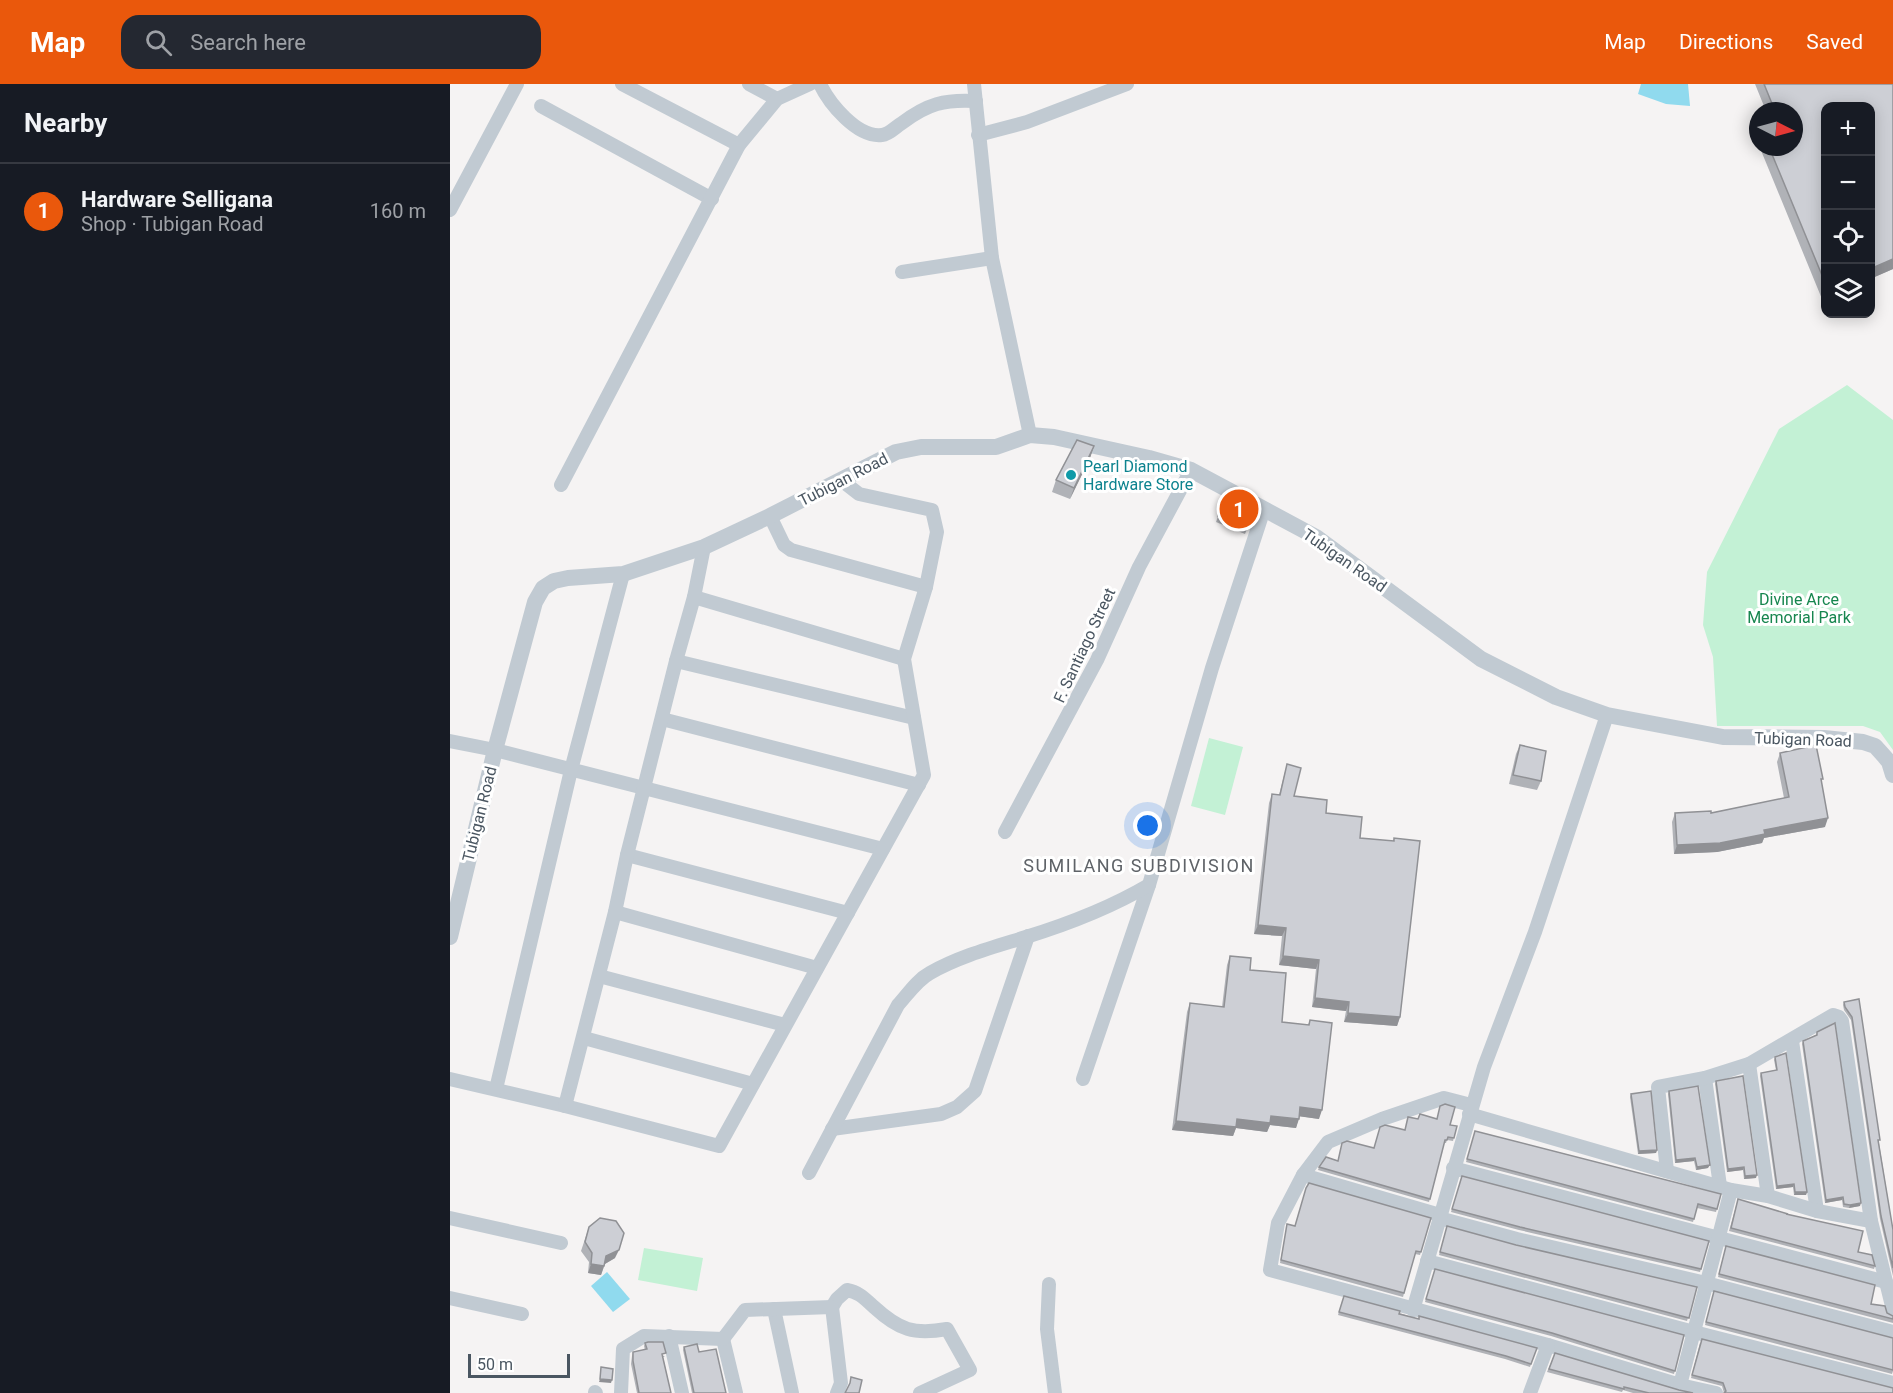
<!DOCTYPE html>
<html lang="en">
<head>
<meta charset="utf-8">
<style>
	:root { --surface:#171b24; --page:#242831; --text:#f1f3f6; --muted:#9ea1a6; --line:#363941; --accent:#ea580c }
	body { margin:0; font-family:Roboto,sans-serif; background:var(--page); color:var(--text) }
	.controls { position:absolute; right:18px; top:18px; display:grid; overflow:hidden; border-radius:12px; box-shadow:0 3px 15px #0003 }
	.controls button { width:54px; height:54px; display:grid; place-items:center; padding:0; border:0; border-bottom:2px solid var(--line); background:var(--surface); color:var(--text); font:30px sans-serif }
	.compass { position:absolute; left:1299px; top:18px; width:54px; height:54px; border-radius:50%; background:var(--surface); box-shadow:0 3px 15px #0003; rotate:96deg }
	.scale { position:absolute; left:18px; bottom:15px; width:102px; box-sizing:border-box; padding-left:6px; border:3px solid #4a5661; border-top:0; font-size:16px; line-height:21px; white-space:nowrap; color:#4a5661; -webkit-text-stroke:4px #fff; paint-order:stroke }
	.you { position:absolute; left:698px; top:742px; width:21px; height:21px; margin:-15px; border:4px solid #fff; border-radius:50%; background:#1a73e8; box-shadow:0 0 0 9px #1a73e833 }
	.badge { display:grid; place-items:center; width:39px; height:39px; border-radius:50%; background:var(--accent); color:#fff; font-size:20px; font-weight:700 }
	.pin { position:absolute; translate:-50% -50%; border:3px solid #fff; box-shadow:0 2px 6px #0006 }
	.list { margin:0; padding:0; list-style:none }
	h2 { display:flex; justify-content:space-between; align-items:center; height:78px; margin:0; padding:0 24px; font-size:26px }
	h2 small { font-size:20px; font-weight:400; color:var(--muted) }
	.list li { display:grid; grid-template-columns:39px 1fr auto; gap:18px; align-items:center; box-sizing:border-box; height:96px; padding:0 24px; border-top:2px solid var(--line) }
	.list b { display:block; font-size:22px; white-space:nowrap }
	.list p { margin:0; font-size:20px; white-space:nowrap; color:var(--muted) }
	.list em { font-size:20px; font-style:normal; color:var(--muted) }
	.icon { flex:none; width:33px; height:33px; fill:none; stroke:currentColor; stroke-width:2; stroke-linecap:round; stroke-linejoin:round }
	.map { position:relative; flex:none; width:1443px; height:1309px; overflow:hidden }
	header { display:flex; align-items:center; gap:36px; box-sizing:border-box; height:84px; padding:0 30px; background:var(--accent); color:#fff }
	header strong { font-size:28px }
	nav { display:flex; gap:33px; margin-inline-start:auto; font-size:21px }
	.search { width:420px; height:54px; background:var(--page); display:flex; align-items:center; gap:15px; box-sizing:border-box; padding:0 21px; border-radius:18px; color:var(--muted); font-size:22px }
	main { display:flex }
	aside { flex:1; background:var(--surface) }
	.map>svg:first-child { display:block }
	.green { fill:#c3f1d5 }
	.water { fill:#90daee }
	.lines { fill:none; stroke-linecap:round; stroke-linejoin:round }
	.minor { stroke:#c1cad2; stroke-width:14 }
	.tertiary { stroke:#c1cad2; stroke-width:16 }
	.wall { fill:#b0b2b7 }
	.shaded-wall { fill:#909195 }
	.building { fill:#cdcfd5; stroke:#909195; stroke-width:1.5 }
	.culture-dot { fill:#0f9aa8; stroke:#fff; stroke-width:2 }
	.labels { text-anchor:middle; stroke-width:6; stroke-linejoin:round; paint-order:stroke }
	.culture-label { font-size:16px; fill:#0d838f; stroke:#fff; text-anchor:start }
	.street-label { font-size:16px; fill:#4a5661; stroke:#fff }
	.park-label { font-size:16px; fill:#17864f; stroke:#fff }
	.neighbourhood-label { font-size:18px; letter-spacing:1.5px; fill:#5f6368; stroke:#fff }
</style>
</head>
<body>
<header>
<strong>Map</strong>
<div class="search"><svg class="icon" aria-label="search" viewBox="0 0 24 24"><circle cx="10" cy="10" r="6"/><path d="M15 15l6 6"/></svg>Search here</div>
<nav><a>Map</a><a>Directions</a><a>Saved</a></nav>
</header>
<main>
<aside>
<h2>Nearby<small></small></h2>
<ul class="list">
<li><span class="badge">1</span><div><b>Hardware Selligana</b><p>Shop · Tubigan Road</p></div><em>160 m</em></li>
</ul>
</aside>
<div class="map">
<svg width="1443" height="1309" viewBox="0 0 1443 1309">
	<rect width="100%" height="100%" fill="#f5f3f3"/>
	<g class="green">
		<polygon points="1397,301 1443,336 1443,666 1430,648 1413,642 1267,642 1263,573 1253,541 1257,488 1329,345"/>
		<polygon points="759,654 793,663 775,731 741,722"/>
		<polygon points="194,1164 253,1174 247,1207 188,1196"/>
	</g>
	<g class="water">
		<polygon points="1191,0 1238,0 1240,22 1216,20 1188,10"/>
		<polygon points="157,1188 180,1215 163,1228 141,1202"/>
	</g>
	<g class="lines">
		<g class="minor">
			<polyline points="172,0 289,61"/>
			<polyline points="299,0 327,15"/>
			<path d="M 370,0 C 379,19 407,54 432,51 C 440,50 445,43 452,39 C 477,20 495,15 526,17"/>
			<polyline points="524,0 542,174 580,351"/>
			<polyline points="91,22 262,115"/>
			<polyline points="528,51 577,38 677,0"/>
			<polyline points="0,126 67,0"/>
			<polyline points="452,188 542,174"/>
			<polyline points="111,401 289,61 327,15 360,0"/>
			<polyline points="320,432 334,461 341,466 476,503"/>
			<polyline points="244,513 454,575"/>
			<polyline points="226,577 464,634"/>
			<polyline points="212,635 469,701"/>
			<polyline points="0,657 45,666 433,765"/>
			<polyline points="555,748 647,576 689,483 741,386"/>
			<polyline points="177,771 398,829"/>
			<polyline points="165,828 367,884"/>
			<polyline points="149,892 335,941"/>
			<polyline points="134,954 303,1000"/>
			<polyline points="1342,957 1367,1127"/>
			<polyline points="1299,980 1318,1112"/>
			<polyline points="1255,994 1270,1102"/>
			<polyline points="0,995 115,1022 269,1062 474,691 454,575 476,503 487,448 482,426 409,410 391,396"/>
			<polyline points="633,995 699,801 762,584 814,425"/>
			<polyline points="46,1005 121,686 173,490"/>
			<polyline points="1021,1021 994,1014 932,1035 878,1058 853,1091 828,1139 820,1186 1098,1261 1230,1301 1266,1309"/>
			<polyline points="115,1022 165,828 177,771 226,577 244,513 254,463"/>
			<polyline points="1019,1030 1281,1106 1318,1112 1367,1127 1421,1137"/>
			<polyline points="382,1045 491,1030 507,1023 525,1007 578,852"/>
			<polyline points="1003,1084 1436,1198"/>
			<polyline points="1217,1087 1208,1003 1255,994 1299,980 1383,931 1389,933 1392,937 1421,1137 1443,1226"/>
			<path d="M 359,1089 L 448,921 C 458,910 467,896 480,889 C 510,872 544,863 576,853 C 618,840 660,824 699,801"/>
			<polyline points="853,1091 990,1131"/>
			<polyline points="0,1134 111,1159"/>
			<polyline points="989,1134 1067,1155 1256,1199 1443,1248"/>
			<polyline points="977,1177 1244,1248 1443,1299"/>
			<polyline points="599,1200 597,1245 605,1309"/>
			<polyline points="0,1214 72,1230"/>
			<path d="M 382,1223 L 387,1215 L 397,1206 C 409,1208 415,1215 424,1223 C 449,1246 464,1251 497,1245 L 520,1286 L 470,1309"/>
			<polyline points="324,1225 342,1309"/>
			<polyline points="963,1226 1034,983 1085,848 1157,631"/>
			<polyline points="219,1252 232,1309"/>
			<polyline points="273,1255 286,1309"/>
			<polyline points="1230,1301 1281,1106"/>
			<polyline points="145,1308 146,1309"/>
			<polyline points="171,1309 173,1265 194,1252 273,1255 295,1226 382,1223 391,1299 387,1309"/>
			<polyline points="1080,1309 1098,1261"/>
		</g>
		<polyline class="tertiary" points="0,853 45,666 85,518 93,504 104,497 118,494 173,490 254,463 320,432 446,368 471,363 546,363 580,351 604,353 699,374 741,386 866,453 1031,575 1106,613 1157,631 1273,653 1374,654 1413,658 1425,662 1434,672 1439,678 1443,691"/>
	</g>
	<g class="wall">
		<polygon points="1305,0 1443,0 1443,185 1420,195 1376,22 1376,214 1372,215 1310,64 1344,63 1344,27 1316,27"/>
		<polygon points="644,362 640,374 620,415 602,408 606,396"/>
		<polygon points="776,410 805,425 795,450 766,438"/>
		<polygon points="1070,661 1091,697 1087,706 1059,700 1066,670"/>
		<polygon points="1330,669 1371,700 1375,743 1314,754 1312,759 1267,768 1224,770 1222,738 1225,729 1261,729 1334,714 1327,678"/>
		<polygon points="837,680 844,712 876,729 910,754 943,757 944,754 950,933 947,942 894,938 896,927 862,923 866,885 829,881 832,852 804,850 819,719 822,710 829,711"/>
		<polygon points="780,872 800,886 832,938 858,941 860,936 869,1035 849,1032 846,1044 820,1041 817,1048 786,1044 783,1052 722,1046 737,928 740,919 772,923 777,881"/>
		<polygon points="1409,915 1429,1059 1443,1146 1443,1192 1430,1135 1401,936 1394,926 1393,921 1394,918"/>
		<polygon points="1367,948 1410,1122 1399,1124 1393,1123 1392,1116 1375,1119 1352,960 1353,957 1366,951"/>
		<polygon points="1325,973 1357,1108 1356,1111 1344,1111 1343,1103 1326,1105 1310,992 1311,989 1326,986 1324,976"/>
		<polygon points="1266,997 1306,1094 1294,1095 1293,1086 1277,1088 1265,1000"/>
		<polygon points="1219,1007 1258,1084 1246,1086 1244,1077 1225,1079 1218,1010"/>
		<polygon points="1181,1010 1207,1066 1206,1069 1188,1070 1180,1013"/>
		<polygon points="968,1035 1007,1042 1003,1057 997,1056 996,1059 994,1059 979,1118 868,1086 869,1083 924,1064 955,1046"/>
		<polygon points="1025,1047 1271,1110 1266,1128 1247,1124 1243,1138 1016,1078"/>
		<polygon points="1012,1092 1259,1157 1250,1188 1069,1146 1001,1128"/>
		<polygon points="1288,1115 1338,1131 1408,1168 1425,1182 1424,1185 1279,1147"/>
		<polygon points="981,1134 970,1171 965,1170 953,1213 830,1179 837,1140 845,1142"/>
		<polygon points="997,1142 1066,1161 1247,1203 1237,1237 989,1171"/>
		<polygon points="139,1143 165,1174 155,1180 151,1191 138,1189 139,1178 131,1167"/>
		<polygon points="1276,1162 1421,1220 1443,1232 1443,1239 1268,1193"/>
		<polygon points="985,1185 1234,1251 1224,1290 1101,1252 975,1218"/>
		<polygon points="1264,1207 1443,1254 1443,1287 1442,1290 1255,1241"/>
		<polygon points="894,1212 969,1235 1087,1264 1080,1283 1055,1275 888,1231"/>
		<polygon points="195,1259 215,1273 213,1273 221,1309 187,1309 181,1280 182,1272 183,1268 195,1266 194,1262"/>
		<polygon points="1250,1259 1442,1304 1274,1309 1272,1302 1241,1294"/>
		<polygon points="234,1263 249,1268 276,1309 242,1309 233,1266"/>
		<polygon points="1105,1269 1229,1306 1243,1309 1183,1309 1173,1306 1172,1308 1097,1288"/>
	</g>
	<g class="shaded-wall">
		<polygon points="1443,175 1443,185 1420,195 1420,185"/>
		<polygon points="1376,206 1376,214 1372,215"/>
		<polygon points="644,362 640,374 620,415 624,404"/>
		<polygon points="1378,734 1375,743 1314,754 1312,759 1267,768 1224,770 1227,761"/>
		<polygon points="808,841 836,844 832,852 804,850"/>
		<polygon points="833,872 869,876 866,885 829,881"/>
		<polygon points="865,914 899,918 896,927 862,923"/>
		<polygon points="898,929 950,933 947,942 894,938"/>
		<polygon points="850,1023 872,1026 869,1035 847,1032"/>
		<polygon points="821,1032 849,1035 846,1044 820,1041 817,1048 786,1044 783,1052 722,1046 726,1037 787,1035"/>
		<polygon points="1207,1066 1206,1069 1188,1070 1189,1067"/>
		<polygon points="1245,1074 1244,1077 1225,1079 1226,1076"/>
		<polygon points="1260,1081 1258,1084 1246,1086 1247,1083"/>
		<polygon points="1294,1083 1293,1086 1277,1088 1278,1085"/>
		<polygon points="1307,1091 1306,1094 1294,1095 1295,1092"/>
		<polygon points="1344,1100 1343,1103 1326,1105 1327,1102"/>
		<polygon points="1345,1108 1357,1108 1356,1111 1344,1111"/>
		<polygon points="1393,1113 1392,1116 1375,1119 1376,1116"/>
		<polygon points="1411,1119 1410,1122 1399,1124 1400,1121"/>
		<polygon points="169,1166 165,1174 153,1181 156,1172"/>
		<polygon points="141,1180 154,1182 151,1191 138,1189"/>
		<polygon points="150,1295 162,1296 161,1299 149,1298"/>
	</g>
	<g class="building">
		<polygon points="1314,0 1443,0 1443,175 1420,185 1420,22 1376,22 1376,201 1319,63 1344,63 1344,27 1325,27"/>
		<polygon points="627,356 644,362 624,404 606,396"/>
		<polygon points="776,410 805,425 798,444 768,432"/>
		<polygon points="1070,661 1096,667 1091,697 1063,691"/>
		<polygon points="1366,661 1373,695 1371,695 1378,734 1314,746 1315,750 1270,759 1227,761 1225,729 1261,727 1261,729 1339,713 1330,669"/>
		<polygon points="837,680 851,684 844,712 877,716 876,729 912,733 910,754 944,757 944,754 970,757 950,933 898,929 899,918 865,914 869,876 833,872 836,844 808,841 822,710 830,711"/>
		<polygon points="780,872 801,874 800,886 836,889 832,938 859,941 860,936 882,939 872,1026 850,1023 849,1035 821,1032 820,1039 787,1035 786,1043 726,1037 740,919 774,923"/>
		<polygon points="1409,915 1430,1056 1428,1056 1443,1146 1443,1184 1431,1132 1402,933 1395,923 1394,918"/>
		<polygon points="1385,939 1411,1119 1400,1121 1394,1120 1393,1113 1376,1116 1353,957 1367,951 1367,948"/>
		<polygon points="1336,969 1357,1108 1345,1108 1344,1100 1327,1102 1311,989 1327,986 1325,973"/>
		<polygon points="1293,992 1307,1091 1295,1092 1294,1083 1278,1085 1266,997"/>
		<polygon points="1248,1002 1260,1081 1247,1083 1245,1074 1226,1076 1219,1007"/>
		<polygon points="1201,1007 1207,1066 1189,1067 1181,1010"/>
		<polygon points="995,1020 1005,1023 1000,1041 1007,1042 1004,1054 998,1053 997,1056 995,1056 980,1115 869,1083 876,1073 888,1077 892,1059 897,1057 924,1064 930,1043 935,1041 955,1046 958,1033 968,1035 970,1030 987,1035 990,1022"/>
		<polygon points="1025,1047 1271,1110 1267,1125 1248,1120 1244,1135 1017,1075"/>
		<polygon points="1012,1092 1259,1157 1251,1185 1070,1143 1002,1125"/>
		<polygon points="859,1099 981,1134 971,1168 966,1167 954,1209 831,1176 837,1140 845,1142 856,1104"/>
		<polygon points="1288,1115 1338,1130 1336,1130 1413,1147 1408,1168 1422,1171 1425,1182 1281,1144"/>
		<polygon points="150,1134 166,1137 174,1149 169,1166 156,1172 154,1182 141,1180 142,1169 135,1158 139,1143"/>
		<polygon points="997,1142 1066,1161 1247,1203 1239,1234 990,1168"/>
		<polygon points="1276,1162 1425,1201 1421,1220 1435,1222 1437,1229 1443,1232 1443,1235 1269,1190"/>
		<polygon points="985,1185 1234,1251 1225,1287 1102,1249 976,1215"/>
		<polygon points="1264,1207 1443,1254 1443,1286 1256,1238"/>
		<polygon points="894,1212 950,1227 949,1230 969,1235 969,1232 1087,1264 1081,1280 1056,1272 889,1228"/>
		<polygon points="1252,1255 1443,1304 1443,1309 1274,1309 1276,1307 1273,1299 1242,1291"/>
		<polygon points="198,1258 213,1258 216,1269 212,1270 221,1309 189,1309 183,1277 183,1268 197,1265 195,1259"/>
		<polygon points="247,1260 249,1268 266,1265 276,1309 244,1309 234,1263"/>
		<polygon points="1105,1269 1229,1306 1243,1309 1199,1309 1174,1303 1174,1305 1099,1285"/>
		<polygon points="151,1283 163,1285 162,1296 150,1295"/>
		<polygon points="401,1293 412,1296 409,1309 395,1309 400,1299"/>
	</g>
	<circle class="culture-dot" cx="621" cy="391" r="6"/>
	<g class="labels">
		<g class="culture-label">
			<text x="633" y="388">Pearl Diamond<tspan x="633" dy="18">Hardware Store</tspan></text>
		</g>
		<g class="street-label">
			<text transform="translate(393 395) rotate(-27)" y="6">Tubigan Road</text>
			<text transform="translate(895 476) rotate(35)" y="6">Tubigan Road</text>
			<text transform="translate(634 561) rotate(-65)" y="6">F. Santiago Street</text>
			<text transform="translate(1353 655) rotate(2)" y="6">Tubigan Road</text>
			<text transform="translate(29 730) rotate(-76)" y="6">Tubigan Road</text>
		</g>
		<g class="park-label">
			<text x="1349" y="521">Divine Arce<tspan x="1349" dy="18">Memorial Park</tspan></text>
		</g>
		<g class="neighbourhood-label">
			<text x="689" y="788">SUMILANG SUBDIVISION</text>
		</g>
	</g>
</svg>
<div class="controls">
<button>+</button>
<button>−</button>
<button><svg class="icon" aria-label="locate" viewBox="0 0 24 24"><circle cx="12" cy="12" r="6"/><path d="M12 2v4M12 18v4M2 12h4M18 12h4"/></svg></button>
<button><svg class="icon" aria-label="layers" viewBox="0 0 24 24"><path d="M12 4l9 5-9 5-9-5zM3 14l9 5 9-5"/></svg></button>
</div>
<svg class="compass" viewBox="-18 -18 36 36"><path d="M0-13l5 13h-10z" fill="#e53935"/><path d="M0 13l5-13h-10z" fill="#9ea1a6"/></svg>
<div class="scale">50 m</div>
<div class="you"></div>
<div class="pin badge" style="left:789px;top:425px">1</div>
</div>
</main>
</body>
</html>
